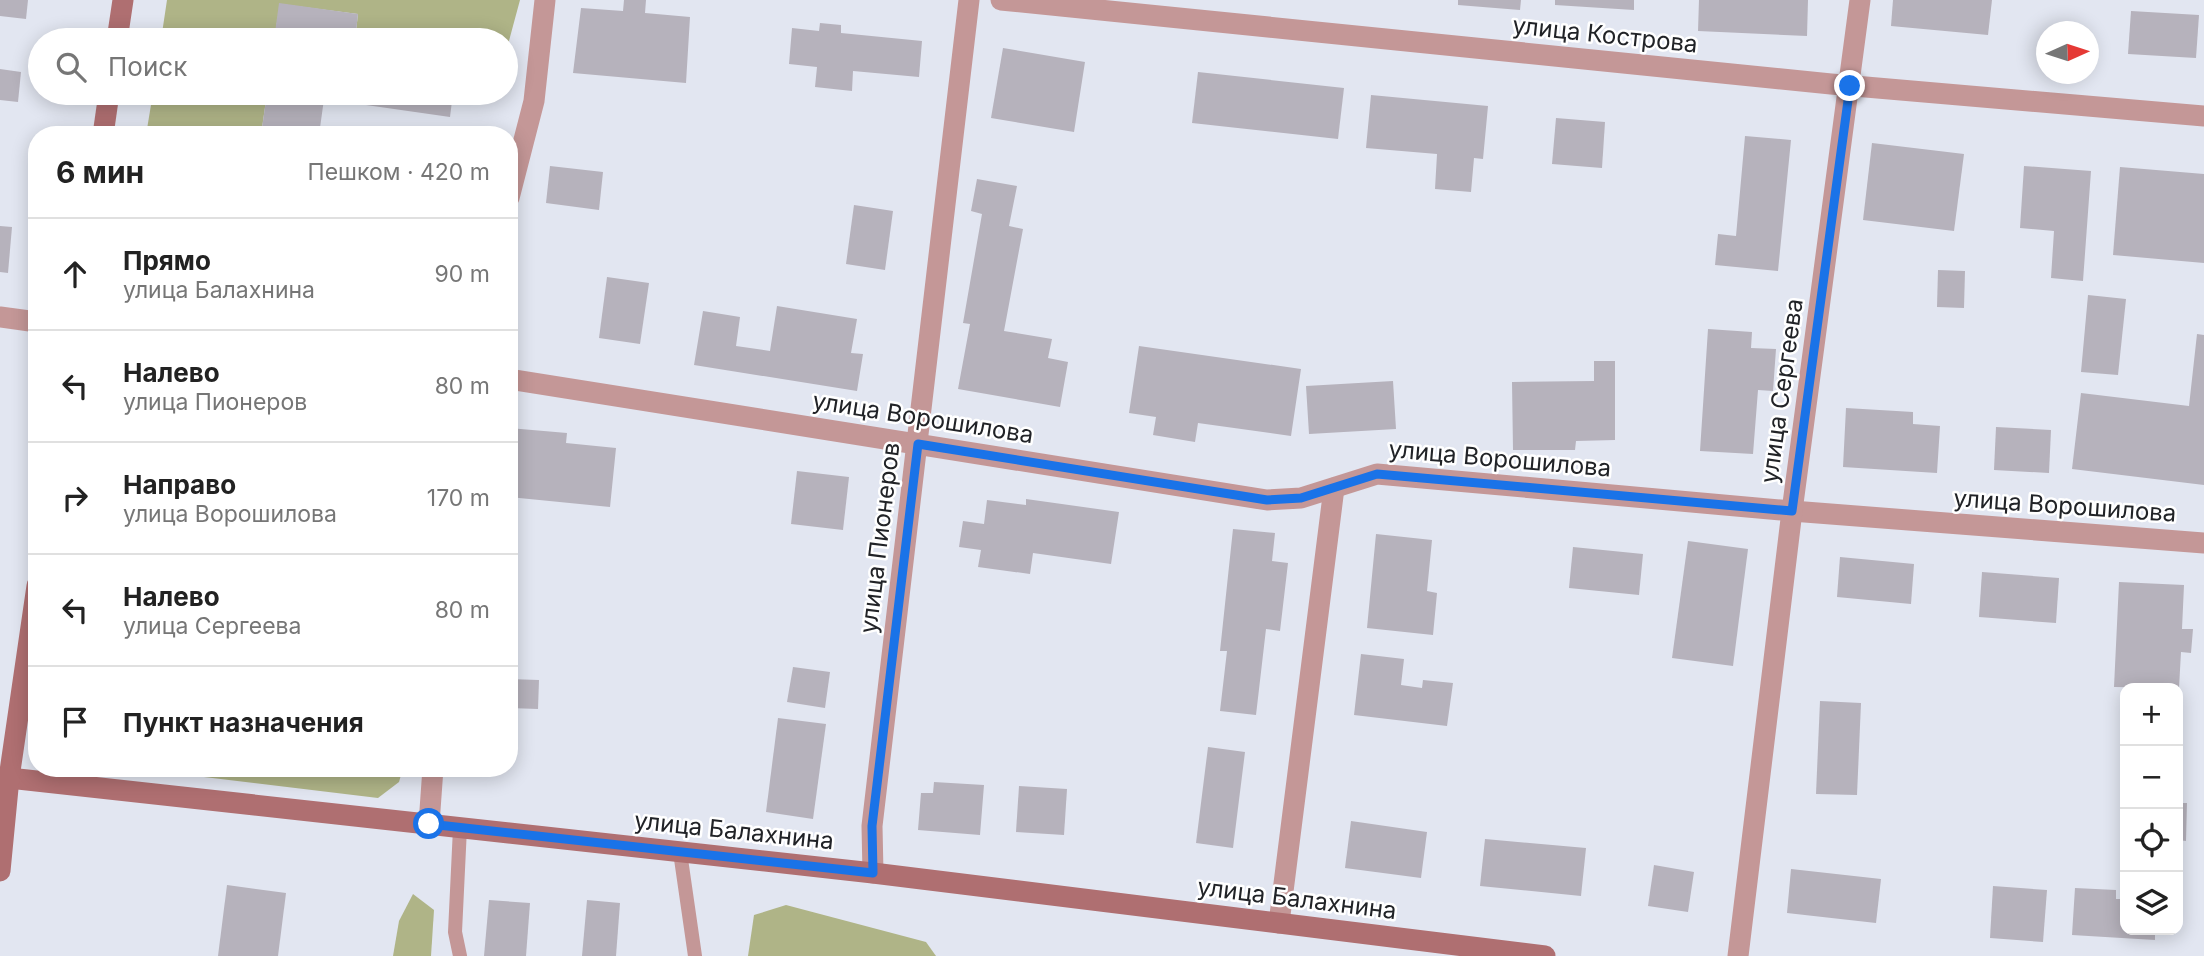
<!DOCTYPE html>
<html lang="ru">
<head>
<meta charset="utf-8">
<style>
	:root { --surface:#fff; --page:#f2f2f2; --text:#222; --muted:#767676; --line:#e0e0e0 }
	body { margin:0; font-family:Inter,sans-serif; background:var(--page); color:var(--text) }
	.controls { position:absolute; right:21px; bottom:21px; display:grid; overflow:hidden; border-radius:14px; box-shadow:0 4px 18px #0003 }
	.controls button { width:63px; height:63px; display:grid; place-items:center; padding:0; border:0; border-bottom:2px solid var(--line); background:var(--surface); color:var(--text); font:35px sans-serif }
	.compass { position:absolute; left:2036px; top:21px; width:63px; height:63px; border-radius:50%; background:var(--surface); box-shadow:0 4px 18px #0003; rotate:87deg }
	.stop { position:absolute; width:21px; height:21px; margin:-16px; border:5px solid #1a73e8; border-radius:50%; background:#fff }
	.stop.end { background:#1a73e8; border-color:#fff; box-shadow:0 2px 7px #0008 }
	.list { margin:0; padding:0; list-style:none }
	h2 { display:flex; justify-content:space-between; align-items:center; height:91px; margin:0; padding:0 28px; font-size:30px }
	h2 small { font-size:23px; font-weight:400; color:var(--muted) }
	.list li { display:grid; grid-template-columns:46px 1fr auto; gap:21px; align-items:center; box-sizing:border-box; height:112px; padding:0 28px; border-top:2px solid var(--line) }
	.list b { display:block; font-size:26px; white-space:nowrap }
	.list p { margin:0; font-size:23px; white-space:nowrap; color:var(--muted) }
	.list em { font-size:23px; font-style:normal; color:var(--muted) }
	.icon { flex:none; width:38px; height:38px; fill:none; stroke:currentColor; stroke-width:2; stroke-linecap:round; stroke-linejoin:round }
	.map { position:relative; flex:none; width:2204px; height:956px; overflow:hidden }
	.search { position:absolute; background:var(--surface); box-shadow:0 4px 18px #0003; left:28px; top:28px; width:490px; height:77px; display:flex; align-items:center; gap:18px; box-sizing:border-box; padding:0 24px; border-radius:38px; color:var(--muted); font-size:26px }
	.panel { position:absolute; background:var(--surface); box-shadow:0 4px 18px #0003; left:28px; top:126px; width:490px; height:651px; border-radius:28px }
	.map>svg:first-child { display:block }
	.forest { fill:#afb487 }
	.building { fill:#b6b2bc }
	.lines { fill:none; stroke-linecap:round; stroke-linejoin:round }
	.lane { stroke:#c49797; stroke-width:14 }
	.street { stroke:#c49797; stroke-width:21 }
	.secondary { stroke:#af6f71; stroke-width:21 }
	.route { stroke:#1a73e8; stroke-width:9 }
	.labels { text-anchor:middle; stroke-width:5; stroke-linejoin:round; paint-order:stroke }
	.street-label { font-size:24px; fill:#212327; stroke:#fff }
</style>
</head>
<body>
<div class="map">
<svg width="2204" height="956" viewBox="0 0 2204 956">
	<rect width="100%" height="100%" fill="#e2e6f1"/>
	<g class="forest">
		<polygon points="167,0 520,0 506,52 506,40 355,40 358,14 280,4 274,40 161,40"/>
		<polygon points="153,93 267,93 261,135 146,135"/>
		<polygon points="129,768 403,768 399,782 378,798"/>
		<polygon points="413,894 434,910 431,956 393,956 399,921"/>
		<polygon points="786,905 926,942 936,956 748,956 754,915"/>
	</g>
	<g class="building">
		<polygon points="0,0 28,0 26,19 0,16"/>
		<polygon points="624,0 646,0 645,13 690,17 686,83 573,73 581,8 623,11"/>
		<polygon points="1458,0 1521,0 1520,10 1458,5"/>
		<polygon points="1555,0 1634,0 1634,10 1555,5"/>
		<polygon points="1699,0 1808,0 1807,36 1698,31"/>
		<polygon points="1893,0 1992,0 1988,35 1891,26"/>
		<polygon points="279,3 358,14 355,40 274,40"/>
		<polygon points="2131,11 2199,15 2196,58 2128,54"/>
		<polygon points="820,23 841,25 841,33 922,41 919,77 853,71 852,91 815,87 817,67 789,64 792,28 819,31"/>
		<polygon points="1003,48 1085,62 1074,132 991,118"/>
		<polygon points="0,69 21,72 18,102 0,100"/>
		<polygon points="1198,72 1344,88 1338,139 1192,123"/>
		<polygon points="267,93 453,93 450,117 324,99 319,135 261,135"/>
		<polygon points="1371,95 1488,106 1483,159 1474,158 1471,192 1435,189 1437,154 1366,148"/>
		<polygon points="1556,118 1605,122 1602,168 1552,164"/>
		<polygon points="1745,136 1791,140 1778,271 1715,265 1718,234 1736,236"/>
		<polygon points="1872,143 1964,154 1954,231 1863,220"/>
		<polygon points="550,166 603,172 599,210 546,203"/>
		<polygon points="2024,166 2091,171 2083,281 2051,278 2054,231 2020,228"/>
		<polygon points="2120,167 2204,174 2204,263 2113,255"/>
		<polygon points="977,179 1017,186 1009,226 1023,229 1004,331 1052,339 1048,358 1068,362 1060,407 958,389 970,324 963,323 982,214 971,211"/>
		<polygon points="854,205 893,211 885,270 846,264"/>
		<polygon points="0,226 12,227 8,273 0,272"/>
		<polygon points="1938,270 1965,271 1964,308 1937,307"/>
		<polygon points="607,277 649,283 640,344 599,338"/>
		<polygon points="2088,295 2126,299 2118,375 2081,372"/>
		<polygon points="777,306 857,319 851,353 863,354 857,391 694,365 703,311 740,317 736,346 770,351"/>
		<polygon points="1708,329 1752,332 1751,348 1776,349 1773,391 1758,390 1753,454 1700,451"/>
		<polygon points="2197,334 2204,335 2204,485 2072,469 2081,393 2189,406"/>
		<polygon points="1139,346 1301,369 1291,436 1198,423 1195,442 1153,435 1156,417 1129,413"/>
		<polygon points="1594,361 1615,361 1615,440 1576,441 1575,450 1513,450 1512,382 1594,381"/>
		<polygon points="1393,381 1396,429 1309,434 1306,386"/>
		<polygon points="1846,408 1913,412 1913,424 1940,426 1937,473 1843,467"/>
		<polygon points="1996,427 2051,430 2049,473 1994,470"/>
		<polygon points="509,428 567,433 566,443 616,448 610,507 509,497"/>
		<polygon points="797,471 849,477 843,530 791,524"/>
		<polygon points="1026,499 1119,512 1111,564 1033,553 1030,574 978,567 981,550 959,547 963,521 984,524 987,500 1026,505"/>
		<polygon points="1233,529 1275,533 1272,561 1288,563 1280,631 1266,629 1256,715 1220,711 1227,651 1220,651"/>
		<polygon points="1376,534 1432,540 1427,591 1437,593 1433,635 1367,628"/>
		<polygon points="1688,541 1748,549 1733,666 1672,658"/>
		<polygon points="1573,547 1643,554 1639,595 1569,588"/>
		<polygon points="1840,557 1914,564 1911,604 1837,597"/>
		<polygon points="1982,572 2059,578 2056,623 1979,617"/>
		<polygon points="2119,582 2184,585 2182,629 2193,629 2191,653 2181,652 2179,688 2114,687"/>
		<polygon points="1361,654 1404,659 1401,685 1422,688 1423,680 1453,683 1447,726 1354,715"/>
		<polygon points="793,667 830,672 825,708 787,702"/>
		<polygon points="509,679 539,680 538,709 509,708"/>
		<polygon points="1820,701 1861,703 1857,795 1816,794"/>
		<polygon points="778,718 826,724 813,819 766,812"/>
		<polygon points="1208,747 1245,752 1233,848 1196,843"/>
		<polygon points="934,782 984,785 980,835 918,830 921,793 933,793"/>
		<polygon points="1019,786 1067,789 1064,835 1016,832"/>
		<polygon points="2178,803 2187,803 2186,841 2178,840"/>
		<polygon points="1351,821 1427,832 1421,878 1345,868"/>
		<polygon points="1485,839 1586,848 1581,896 1480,886"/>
		<polygon points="1654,865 1694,872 1688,912 1648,906"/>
		<polygon points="1791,869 1881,879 1876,923 1787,913"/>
		<polygon points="227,885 286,893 278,956 218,956"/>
		<polygon points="1993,886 2047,890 2043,942 1990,938"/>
		<polygon points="2075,888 2116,890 2116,899 2125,899 2125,930 2155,930 2155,940 2072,935"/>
		<polygon points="489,900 530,903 526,956 484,956"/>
		<polygon points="587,900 620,903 616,956 582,956"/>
	</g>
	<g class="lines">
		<g class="lane">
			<polyline points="460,828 455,932 460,956"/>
			<polyline points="680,852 695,956"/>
		</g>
		<g class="street">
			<polyline points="1001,0 1831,84 2204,116"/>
			<polyline points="509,198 534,101 545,0"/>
			<polyline points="0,317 37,322"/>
			<polyline points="509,379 1267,500 1301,498 1377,474 1792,511 2204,543"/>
			<polyline points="429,824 433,768"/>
			<polyline points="873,873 872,826 969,0"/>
			<polyline points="1279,923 1334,488"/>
			<polyline points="1738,956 1792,511 1860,0"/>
		</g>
		<g class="secondary">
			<polyline points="117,40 123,0"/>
			<polyline points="103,135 109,93"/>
			<polyline points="9,778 873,873 1545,956"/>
			<polyline points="0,871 9,778 37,586"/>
		</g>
	</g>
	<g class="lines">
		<polyline class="route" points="429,824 873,873 872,826 918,444 1267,500 1301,498 1377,474 1792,511 1850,86"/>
	</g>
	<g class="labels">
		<g class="street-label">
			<text transform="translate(1605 35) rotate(6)" y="8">улица Кострова</text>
			<text transform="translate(1782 391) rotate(-82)" y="8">улица Сергеева</text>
			<text transform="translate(923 418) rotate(9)" y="8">улица Ворошилова</text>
			<text transform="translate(1500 459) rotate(5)" y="8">улица Ворошилова</text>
			<text transform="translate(2065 506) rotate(4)" y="8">улица Ворошилова</text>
			<text transform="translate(880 538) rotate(-83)" y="8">улица Пионеров</text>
			<text transform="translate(734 831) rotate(6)" y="8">улица Балахнина</text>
			<text transform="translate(1297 899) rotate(7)" y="8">улица Балахнина</text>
		</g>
	</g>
</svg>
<div class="controls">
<button>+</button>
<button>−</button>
<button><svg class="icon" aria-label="locate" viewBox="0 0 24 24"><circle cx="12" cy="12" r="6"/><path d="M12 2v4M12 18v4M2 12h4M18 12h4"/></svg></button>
<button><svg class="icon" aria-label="layers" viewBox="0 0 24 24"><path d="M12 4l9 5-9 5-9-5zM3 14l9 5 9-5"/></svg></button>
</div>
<svg class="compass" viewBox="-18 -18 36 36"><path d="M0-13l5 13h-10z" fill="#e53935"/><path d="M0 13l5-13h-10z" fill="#767676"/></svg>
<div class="stop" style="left:429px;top:824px"></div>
<div class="stop end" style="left:1850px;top:86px"></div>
<div class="search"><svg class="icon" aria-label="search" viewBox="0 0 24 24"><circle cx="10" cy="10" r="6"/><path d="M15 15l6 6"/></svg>Поиск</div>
<section class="panel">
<h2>6 мин<small>Пешком · 420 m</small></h2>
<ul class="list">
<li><svg class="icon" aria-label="ahead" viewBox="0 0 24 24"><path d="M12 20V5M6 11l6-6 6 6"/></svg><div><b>Прямо</b><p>улица Балахнина</p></div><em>90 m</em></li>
<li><svg class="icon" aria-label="left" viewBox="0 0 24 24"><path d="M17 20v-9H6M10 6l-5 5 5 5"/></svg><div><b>Налево</b><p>улица Пионеров</p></div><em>80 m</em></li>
<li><svg class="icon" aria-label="right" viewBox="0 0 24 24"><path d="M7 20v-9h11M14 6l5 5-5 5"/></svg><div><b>Направо</b><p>улица Ворошилова</p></div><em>170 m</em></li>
<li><svg class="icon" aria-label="left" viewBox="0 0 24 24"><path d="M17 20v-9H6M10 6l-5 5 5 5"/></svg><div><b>Налево</b><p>улица Сергеева</p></div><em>80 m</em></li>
<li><svg class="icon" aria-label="arrive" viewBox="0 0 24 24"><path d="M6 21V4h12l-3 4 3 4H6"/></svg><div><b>Пункт назначения</b></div></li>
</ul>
</section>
</div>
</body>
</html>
